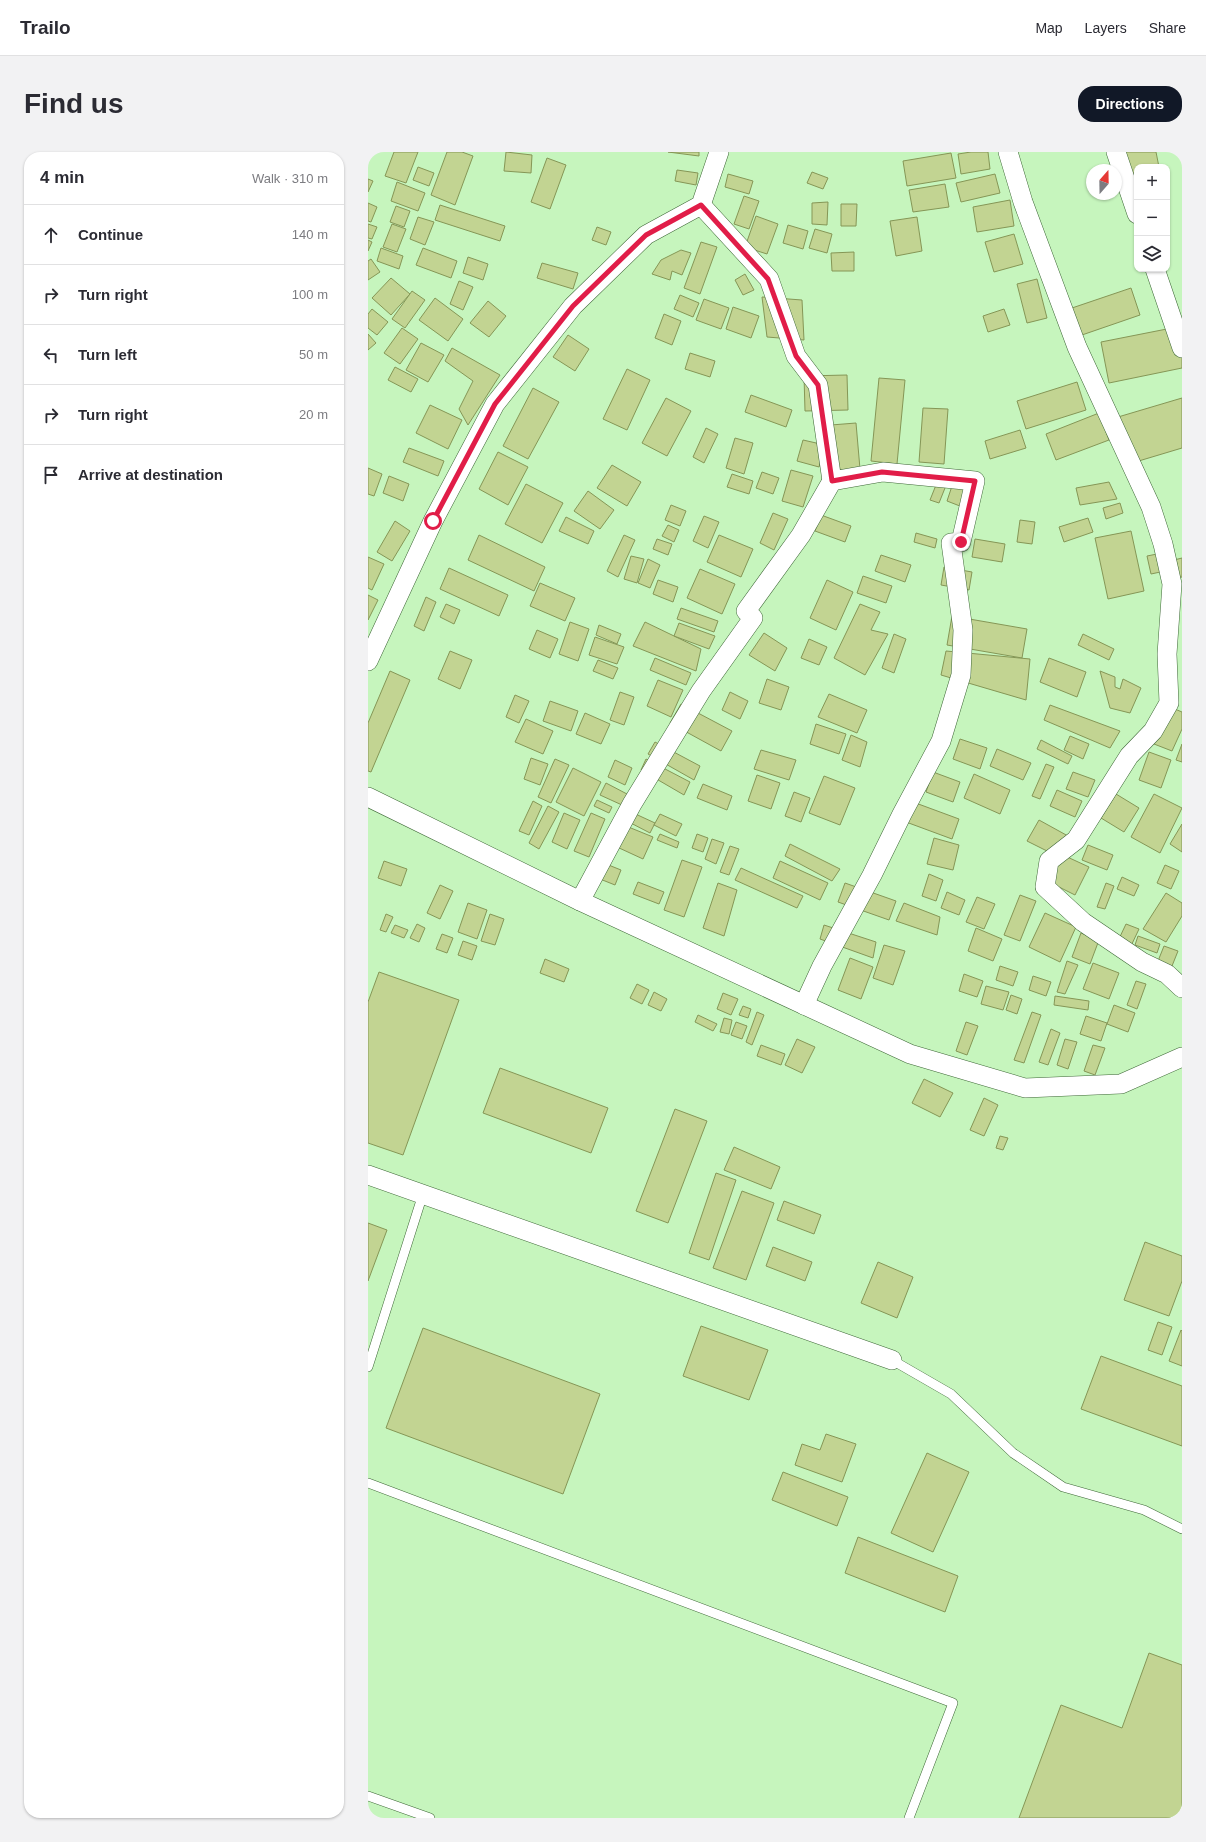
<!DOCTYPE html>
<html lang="en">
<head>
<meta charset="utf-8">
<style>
	:root { --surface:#fff; --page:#f2f2f3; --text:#2b2b33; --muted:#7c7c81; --line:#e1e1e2; --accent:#111827 }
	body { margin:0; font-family:Arial,sans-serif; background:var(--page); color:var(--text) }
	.controls { position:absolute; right:12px; top:12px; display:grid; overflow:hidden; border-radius:8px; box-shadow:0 1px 3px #0004 }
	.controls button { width:36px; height:36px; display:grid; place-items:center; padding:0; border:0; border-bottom:1px solid var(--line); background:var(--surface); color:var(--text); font:20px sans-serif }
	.compass { position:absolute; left:718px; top:12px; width:36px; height:36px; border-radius:50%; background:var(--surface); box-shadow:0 1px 3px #0004; rotate:20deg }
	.stop { position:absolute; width:12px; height:12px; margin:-9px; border:3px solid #e11d48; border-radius:50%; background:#fff }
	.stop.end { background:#e11d48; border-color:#fff; box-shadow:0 1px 4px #0008 }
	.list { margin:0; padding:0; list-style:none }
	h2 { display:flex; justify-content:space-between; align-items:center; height:52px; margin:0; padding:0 16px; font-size:17px }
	h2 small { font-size:13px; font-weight:400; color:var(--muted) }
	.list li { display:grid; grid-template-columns:26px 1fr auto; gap:12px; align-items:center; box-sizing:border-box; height:60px; padding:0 16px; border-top:1px solid var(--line) }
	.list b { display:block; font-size:15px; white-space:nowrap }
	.list em { font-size:13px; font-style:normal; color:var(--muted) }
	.icon { flex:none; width:22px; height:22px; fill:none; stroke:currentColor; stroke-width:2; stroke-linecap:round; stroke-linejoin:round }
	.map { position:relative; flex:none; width:814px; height:1666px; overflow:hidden; border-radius:16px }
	header { display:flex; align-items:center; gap:24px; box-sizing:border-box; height:56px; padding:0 20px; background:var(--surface); border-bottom:1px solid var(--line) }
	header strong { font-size:19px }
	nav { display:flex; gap:22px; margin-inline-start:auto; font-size:14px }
	.intro { display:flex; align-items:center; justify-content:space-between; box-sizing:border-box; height:96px; padding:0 24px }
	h1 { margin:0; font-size:28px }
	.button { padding:10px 18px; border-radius:16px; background:var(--accent); color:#fff; font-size:14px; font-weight:700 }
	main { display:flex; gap:24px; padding:0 24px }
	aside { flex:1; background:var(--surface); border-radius:16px; box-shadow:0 1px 3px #0004 }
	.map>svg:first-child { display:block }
	.building { fill:#c2d492; stroke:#859656 }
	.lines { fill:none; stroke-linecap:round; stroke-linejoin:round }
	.service-casing { stroke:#3e6837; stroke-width:10 }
	.minor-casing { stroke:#3e6837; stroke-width:20 }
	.service { stroke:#fff; stroke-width:9 }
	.minor { stroke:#fff; stroke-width:19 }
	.route { stroke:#e11d48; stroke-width:5 }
</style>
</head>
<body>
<header>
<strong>Trailo</strong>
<nav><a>Map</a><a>Layers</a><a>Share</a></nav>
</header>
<div class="intro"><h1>Find us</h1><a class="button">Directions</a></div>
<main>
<aside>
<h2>4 min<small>Walk · 310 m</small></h2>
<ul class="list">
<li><svg class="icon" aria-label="ahead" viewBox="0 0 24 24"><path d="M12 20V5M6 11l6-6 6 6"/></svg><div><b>Continue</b></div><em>140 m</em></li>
<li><svg class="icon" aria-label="right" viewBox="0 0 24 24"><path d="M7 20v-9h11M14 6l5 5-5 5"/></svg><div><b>Turn right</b></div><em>100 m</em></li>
<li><svg class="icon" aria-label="left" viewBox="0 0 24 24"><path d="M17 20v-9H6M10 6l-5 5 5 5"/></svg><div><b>Turn left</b></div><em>50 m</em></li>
<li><svg class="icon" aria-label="right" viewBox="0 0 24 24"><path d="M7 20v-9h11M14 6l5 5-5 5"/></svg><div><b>Turn right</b></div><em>20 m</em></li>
<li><svg class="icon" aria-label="arrive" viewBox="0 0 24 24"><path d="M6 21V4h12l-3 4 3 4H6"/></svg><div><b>Arrive at destination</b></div></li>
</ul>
</aside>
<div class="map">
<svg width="814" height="1666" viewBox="0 0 814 1666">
	<rect width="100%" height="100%" fill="#c6f5bd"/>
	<g class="building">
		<polygon points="26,0 50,0 38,31 17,24"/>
		<polygon points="79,0 94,0 105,4 87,53 63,43"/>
		<polygon points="138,0 164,3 163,21 136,19"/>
		<polygon points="300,0 331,0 331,4"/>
		<polygon points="603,0 620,0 622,17 593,22 590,2"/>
		<polygon points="751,0 788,0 791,15 769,15 769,61"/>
		<polygon points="583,1 588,26 539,34 535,9"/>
		<polygon points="179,6 198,13 182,57 163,50"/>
		<polygon points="50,15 66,21 61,34 45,28"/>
		<polygon points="309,18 330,21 328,33 307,29"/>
		<polygon points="444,20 460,26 455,37 439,31"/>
		<polygon points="360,22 385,29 381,42 357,35"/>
		<polygon points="627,22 632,41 593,50 588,31"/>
		<polygon points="0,27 5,29 0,40"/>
		<polygon points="29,30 57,41 50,59 23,49"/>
		<polygon points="577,32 581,55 545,60 541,38"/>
		<polygon points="376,44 391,49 381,77 366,72"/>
		<polygon points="642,48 646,74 609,80 605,55"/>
		<polygon points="460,50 459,73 444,72 444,51"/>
		<polygon points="0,51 9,55 3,70 0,69"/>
		<polygon points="473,52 489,52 488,74 473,74"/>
		<polygon points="72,53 137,74 132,89 67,68"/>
		<polygon points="28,54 42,59 36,75 22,70"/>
		<polygon points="388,64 410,72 399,102 377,95"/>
		<polygon points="50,65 66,70 57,93 42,87"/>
		<polygon points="549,65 554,99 528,104 522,69"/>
		<polygon points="0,72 9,75 4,87 0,86"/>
		<polygon points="24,72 38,77 29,100 15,95"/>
		<polygon points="420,73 440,79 435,97 415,91"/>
		<polygon points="229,75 243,80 238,93 224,88"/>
		<polygon points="447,77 464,82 459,101 441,96"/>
		<polygon points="646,82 655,112 626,120 617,90"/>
		<polygon points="0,88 4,90 0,99"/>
		<polygon points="333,90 349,95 332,142 316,136"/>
		<polygon points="13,96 35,104 31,117 9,109"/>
		<polygon points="55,96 89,109 83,126 48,113"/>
		<polygon points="313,98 323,101 314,123 304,119 302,128 284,122 293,108"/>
		<polygon points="486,100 486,119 464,119 463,101"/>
		<polygon points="100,105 120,112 115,128 95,121"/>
		<polygon points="3,107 12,120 0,128 0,109"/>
		<polygon points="174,111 210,121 205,137 169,126"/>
		<polygon points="377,122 386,138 375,143 367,128"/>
		<polygon points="23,126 42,142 23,163 4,146"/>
		<polygon points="669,127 679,166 659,171 649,132"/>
		<polygon points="91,129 105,135 95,158 82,152"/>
		<polygon points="763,136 772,163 711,184 701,157"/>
		<polygon points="44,139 57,148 37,176 24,167"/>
		<polygon points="312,143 331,151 325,165 306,157"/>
		<polygon points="394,145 434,148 436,188 399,185"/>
		<polygon points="67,146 95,167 80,189 51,168"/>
		<polygon points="336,147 361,156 353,177 328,168"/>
		<polygon points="120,149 138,164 121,185 102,171"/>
		<polygon points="365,155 391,164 383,186 358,177"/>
		<polygon points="4,157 20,170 9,183 0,176 0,162"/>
		<polygon points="636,157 642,173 620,180 615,164"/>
		<polygon points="296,162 313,169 304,193 287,186"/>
		<polygon points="814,174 814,216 741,231 733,190"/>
		<polygon points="34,176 50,187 32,212 16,201"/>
		<polygon points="0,182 8,191 0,198"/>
		<polygon points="200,183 221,197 207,219 185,205"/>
		<polygon points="53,191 76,203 60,230 38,218"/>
		<polygon points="84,196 132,223 100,273 91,257 105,229 77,209"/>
		<polygon points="322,201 347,209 342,225 317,217"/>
		<polygon points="27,215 50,227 43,240 20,228"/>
		<polygon points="259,217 282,228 259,278 235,267"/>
		<polygon points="479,223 480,258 437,259 436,224"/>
		<polygon points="511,226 537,228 529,312 503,309"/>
		<polygon points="709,230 718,258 658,277 649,249"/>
		<polygon points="165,236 191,250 160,307 135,294"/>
		<polygon points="383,243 424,258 418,275 377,260"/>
		<polygon points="298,246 323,259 299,304 274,291"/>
		<polygon points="814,246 814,296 764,311 750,265"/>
		<polygon points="62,253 94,268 80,297 48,281"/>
		<polygon points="555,256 580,257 576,312 551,310"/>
		<polygon points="731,261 741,288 688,308 678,282"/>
		<polygon points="488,271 492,317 466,318 463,273"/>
		<polygon points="338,276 350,282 336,311 325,305"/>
		<polygon points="652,278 658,296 622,307 617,289"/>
		<polygon points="367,286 385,291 376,322 358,316"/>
		<polygon points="435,288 457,293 451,315 429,309"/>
		<polygon points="41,296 76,309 70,324 35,310"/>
		<polygon points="130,300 160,315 140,353 111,337"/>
		<polygon points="244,313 273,330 259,354 229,336"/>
		<polygon points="0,316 14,322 6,344 0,342"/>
		<polygon points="423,318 445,324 435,355 414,349"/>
		<polygon points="394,320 411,326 405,342 388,336"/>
		<polygon points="364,322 385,329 381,342 359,335"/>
		<polygon points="21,324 41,332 35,349 15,341"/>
		<polygon points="570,328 579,331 571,351 562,348"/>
		<polygon points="586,328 604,335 597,356 579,349"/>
		<polygon points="741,330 749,347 712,353 708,336"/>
		<polygon points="158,332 195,351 174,391 137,372"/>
		<polygon points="220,339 246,358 232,377 206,359"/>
		<polygon points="752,351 755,361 738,367 735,356"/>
		<polygon points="303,353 318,359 312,374 297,368"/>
		<polygon points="405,361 420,367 406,398 392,391"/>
		<polygon points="453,363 483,374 477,390 447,379"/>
		<polygon points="336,364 351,370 340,396 325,389"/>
		<polygon points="198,365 226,379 220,392 191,379"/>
		<polygon points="720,366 725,380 696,390 691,375"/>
		<polygon points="652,368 667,370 664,392 649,390"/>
		<polygon points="27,369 42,379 24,409 9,400"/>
		<polygon points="300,373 311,378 306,390 294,384"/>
		<polygon points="763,379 776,439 740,447 727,386"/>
		<polygon points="548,381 569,387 567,396 546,390"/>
		<polygon points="111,383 177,415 166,439 100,408"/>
		<polygon points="256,383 267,388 250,425 239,419"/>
		<polygon points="351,383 385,397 373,425 339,410"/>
		<polygon points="289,387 304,392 300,403 285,397"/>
		<polygon points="607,387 637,392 634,410 604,405"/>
		<polygon points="794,401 797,419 783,422 779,404"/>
		<polygon points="513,403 543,413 537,430 507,419"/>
		<polygon points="263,404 276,407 269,431 256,427"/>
		<polygon points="0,405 16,412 4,438 0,436"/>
		<polygon points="814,406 814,425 806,427 802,409"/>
		<polygon points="280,407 292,413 282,436 270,431"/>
		<polygon points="576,415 604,420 601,438 573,433"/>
		<polygon points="81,416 140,443 131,464 72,437"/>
		<polygon points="332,417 367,432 354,462 319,446"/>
		<polygon points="495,424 524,434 518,451 489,441"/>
		<polygon points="290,428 310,435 305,450 285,442"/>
		<polygon points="459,428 485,440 468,478 442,466"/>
		<polygon points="172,431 207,446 197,469 162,454"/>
		<polygon points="0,443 10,448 0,468"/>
		<polygon points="58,445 68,450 56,479 46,474"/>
		<polygon points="78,452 92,458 86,472 72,465"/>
		<polygon points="492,452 512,460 503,478 520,482 497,523 466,506"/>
		<polygon points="313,456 350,469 346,480 309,467"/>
		<polygon points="584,464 659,477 654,506 579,493"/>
		<polygon points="202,470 221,477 210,509 191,502"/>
		<polygon points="277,470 333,497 328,519 265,494"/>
		<polygon points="311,471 347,484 341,497 306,484"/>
		<polygon points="231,473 253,482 249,492 228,483"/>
		<polygon points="169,478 190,487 182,506 161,497"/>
		<polygon points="396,481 419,496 407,519 381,503"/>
		<polygon points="526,482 538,487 526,521 514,516"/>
		<polygon points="715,482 746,497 741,508 710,493"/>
		<polygon points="227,485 256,495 249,512 221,503"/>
		<polygon points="441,487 459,495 451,513 433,506"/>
		<polygon points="82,499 104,508 92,537 70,527"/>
		<polygon points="578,499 662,507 658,548 573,523"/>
		<polygon points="287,506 323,521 318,533 282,518"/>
		<polygon points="681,506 718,520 709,545 672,530"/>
		<polygon points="230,508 250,516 245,527 225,519"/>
		<polygon points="22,519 42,528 3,620 0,619 0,571"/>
		<polygon points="732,519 747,525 747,535 752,537 755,527 773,536 762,561 742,556"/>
		<polygon points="399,527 421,535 413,558 391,551"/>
		<polygon points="290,528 315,538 303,565 279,554"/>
		<polygon points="252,540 266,545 256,573 242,568"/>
		<polygon points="362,540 380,549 372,567 354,558"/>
		<polygon points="461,542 499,558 489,581 450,565"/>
		<polygon points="147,543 161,549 151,571 138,565"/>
		<polygon points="182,549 210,559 203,579 175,569"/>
		<polygon points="313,552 364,579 353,599 302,571"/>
		<polygon points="682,553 752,579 742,596 676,568"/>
		<polygon points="802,555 814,560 814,577 804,599 786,592"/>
		<polygon points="217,561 242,572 233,592 208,582"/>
		<polygon points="158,567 185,579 175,602 147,590"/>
		<polygon points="448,572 478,582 471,602 442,592"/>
		<polygon points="483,583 499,590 492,615 474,608"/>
		<polygon points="702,584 721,592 715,607 696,598"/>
		<polygon points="592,587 619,596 612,617 585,607"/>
		<polygon points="673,588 704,604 700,612 669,597"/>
		<polygon points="287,590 332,614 326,628 280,602"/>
		<polygon points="814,592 814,610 808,608"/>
		<polygon points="629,597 663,611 655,628 622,614"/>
		<polygon points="393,598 428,608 421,628 386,617"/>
		<polygon points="781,600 803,608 793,636 771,628"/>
		<polygon points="163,606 180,612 172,633 156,627"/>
		<polygon points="187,607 201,613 183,651 170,645"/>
		<polygon points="278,607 322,630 316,643 273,618"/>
		<polygon points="247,608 264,616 257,633 240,625"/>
		<polygon points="678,612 686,615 672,647 664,644"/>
		<polygon points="205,616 233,630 216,664 188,650"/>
		<polygon points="565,620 592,630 585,650 558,640"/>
		<polygon points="705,620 727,628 720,645 698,637"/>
		<polygon points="606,622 642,638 632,662 596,646"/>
		<polygon points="389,623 412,631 403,657 380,649"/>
		<polygon points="456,624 487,636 472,673 441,661"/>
		<polygon points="238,631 259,642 254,653 232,643"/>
		<polygon points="335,632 364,644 359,658 329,646"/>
		<polygon points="689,638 714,649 707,665 682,654"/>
		<polygon points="426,640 442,646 433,670 417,664"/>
		<polygon points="748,642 771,656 756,680 733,666"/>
		<polygon points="786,642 814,656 792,701 763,685"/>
		<polygon points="229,648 244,655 241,661 226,654"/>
		<polygon points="165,649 174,654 161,683 151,679"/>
		<polygon points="545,650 591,667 584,687 538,670"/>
		<polygon points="180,654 191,660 171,697 161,691"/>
		<polygon points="261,659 287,671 282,681 257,668"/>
		<polygon points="196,661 212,668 199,697 184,690"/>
		<polygon points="223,661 237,667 221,705 206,699"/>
		<polygon points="292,662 314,672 308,684 286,673"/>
		<polygon points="671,668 700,684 679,699 659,689"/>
		<polygon points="814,672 814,700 802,692"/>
		<polygon points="258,674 285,685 275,707 249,695"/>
		<polygon points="292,682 311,690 309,696 289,688"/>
		<polygon points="329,682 340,686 335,700 324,696"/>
		<polygon points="566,686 591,693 585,718 559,712"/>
		<polygon points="344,687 356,691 348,712 337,707"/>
		<polygon points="422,692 472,717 464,729 417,704"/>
		<polygon points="720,693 745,703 739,718 714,708"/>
		<polygon points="362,694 371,697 361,723 352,720"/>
		<polygon points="695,703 721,715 707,743 681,730"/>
		<polygon points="314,708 334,715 316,765 296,758"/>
		<polygon points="16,709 39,717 33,734 10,726"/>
		<polygon points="412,709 460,731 452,748 405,726"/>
		<polygon points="233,710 253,718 247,733 227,725"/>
		<polygon points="797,713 811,719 803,737 789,731"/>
		<polygon points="373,716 435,744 429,756 367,728"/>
		<polygon points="561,722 575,728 568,749 554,744"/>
		<polygon points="754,725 771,733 766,744 749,737"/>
		<polygon points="270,730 296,740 291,752 265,742"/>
		<polygon points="350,731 369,738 356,784 335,776"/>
		<polygon points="477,731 528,749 521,768 470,750"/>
		<polygon points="738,731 746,734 737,757 729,755"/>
		<polygon points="72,733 85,739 72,767 59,761"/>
		<polygon points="579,740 597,748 591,763 573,756"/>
		<polygon points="798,741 814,751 814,764 798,790 775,777"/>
		<polygon points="652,743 668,749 652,789 636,783"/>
		<polygon points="609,745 627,752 616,777 598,770"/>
		<polygon points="100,751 119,758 109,787 90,780"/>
		<polygon points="536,751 572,765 569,783 528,769"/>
		<polygon points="677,761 708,775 692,810 661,795"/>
		<polygon points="18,762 25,765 18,780 12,778"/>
		<polygon points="122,762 136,767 127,793 113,789"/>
		<polygon points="49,772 57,776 51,790 42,786"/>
		<polygon points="758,772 771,777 762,796 749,791"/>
		<polygon points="27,773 40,778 36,786 23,781"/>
		<polygon points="456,773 508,790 505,806 452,787"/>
		<polygon points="608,776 634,787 625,809 600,799"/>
		<polygon points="713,781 731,788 722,812 704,805"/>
		<polygon points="74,782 85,786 79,801 68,797"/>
		<polygon points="770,784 792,792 789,801 767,793"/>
		<polygon points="95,789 109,794 104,808 90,803"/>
		<polygon points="516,793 537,799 525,833 505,826"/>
		<polygon points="796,794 810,799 804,814 790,809"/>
		<polygon points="482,806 505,815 493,847 470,838"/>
		<polygon points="177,807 201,817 196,830 172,821"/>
		<polygon points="699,809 710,813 697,842 689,840"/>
		<polygon points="725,811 751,821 741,847 715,837"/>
		<polygon points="632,814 650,820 645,834 628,828"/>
		<polygon points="11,820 91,848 35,1003 0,991 0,850"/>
		<polygon points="596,822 615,829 609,845 591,839"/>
		<polygon points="665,824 683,830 678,844 661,838"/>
		<polygon points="768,829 778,832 769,857 759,853"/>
		<polygon points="269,832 281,838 274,852 262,846"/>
		<polygon points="618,834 641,840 635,858 613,852"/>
		<polygon points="286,840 299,847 293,859 280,853"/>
		<polygon points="355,841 370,847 363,863 349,857"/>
		<polygon points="643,843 654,847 649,862 638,858"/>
		<polygon points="687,844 721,849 720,858 686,853"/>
		<polygon points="746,853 767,861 760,880 739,872"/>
		<polygon points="375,854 383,857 380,866 371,863"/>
		<polygon points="389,860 396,863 384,893 378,890"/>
		<polygon points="664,860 673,863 656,911 646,908"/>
		<polygon points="330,863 349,872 345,879 327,870"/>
		<polygon points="718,864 739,871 733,889 712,882"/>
		<polygon points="356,866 364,868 361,882 352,880"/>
		<polygon points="368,870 379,874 374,887 363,883"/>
		<polygon points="598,870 610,874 599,903 588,899"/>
		<polygon points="683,877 692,881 680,913 671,910"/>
		<polygon points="429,887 447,895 434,921 417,913"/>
		<polygon points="697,887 709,890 700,917 689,913"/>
		<polygon points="393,893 417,902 413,913 389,904"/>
		<polygon points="725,893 737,896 727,923 716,919"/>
		<polygon points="132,916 240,956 223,1001 115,961"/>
		<polygon points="556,927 585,941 572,965 544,951"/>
		<polygon points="616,946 630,953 616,984 602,978"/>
		<polygon points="307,957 339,969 300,1071 268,1059"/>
		<polygon points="632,984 640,986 635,998 628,996"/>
		<polygon points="366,995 412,1015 403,1037 356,1018"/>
		<polygon points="348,1021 368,1028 341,1108 321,1101"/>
		<polygon points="374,1039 406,1051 378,1128 345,1116"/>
		<polygon points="416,1049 453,1063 446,1082 409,1068"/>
		<polygon points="0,1071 19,1078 0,1129"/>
		<polygon points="777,1090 814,1104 814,1129 801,1164 756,1148"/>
		<polygon points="405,1095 444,1110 437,1129 398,1114"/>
		<polygon points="510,1110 545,1125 529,1166 493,1151"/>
		<polygon points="790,1170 804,1175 794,1203 780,1198"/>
		<polygon points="333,1174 400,1198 381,1248 315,1224"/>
		<polygon points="55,1176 232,1242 195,1342 18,1276"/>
		<polygon points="813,1178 814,1179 814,1214 801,1209"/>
		<polygon points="733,1204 814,1234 814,1294 713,1257"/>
		<polygon points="458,1282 488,1292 474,1330 427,1313 434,1292 452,1298"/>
		<polygon points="559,1301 601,1320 565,1400 523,1381"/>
		<polygon points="415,1320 480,1345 469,1374 404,1348"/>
		<polygon points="490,1385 590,1424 577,1460 477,1421"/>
		<polygon points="781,1501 814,1513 814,1666 651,1666 693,1553 754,1576"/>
	</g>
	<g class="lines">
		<defs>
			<g id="service">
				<polyline points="524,1208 583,1242 645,1301 695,1335 776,1358 814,1377"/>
				<polyline points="0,1215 55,1042"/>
				<polyline points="0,1331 585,1551 541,1666"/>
				<polyline points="0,1644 62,1666"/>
			</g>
			<g id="minor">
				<polyline points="640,0 655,50 709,195 783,355 795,392 804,432 799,502 801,551 785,579 761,604 708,688 681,709 677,735 715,770 774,810 799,822 814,836"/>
				<polyline points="748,0 769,62"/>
				<polyline points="333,53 401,127 428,204 450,233 464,329 515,320 607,329 593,390 583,391 595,478 593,523 573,589 534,662 504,723 454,814 436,853"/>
				<polyline points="787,117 814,196"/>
				<polyline points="0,509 65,369 127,252 205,154 278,83 333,53 351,0"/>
				<polyline points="0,645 212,749 542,902 657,936 753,932 814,905"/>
				<polyline points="212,749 264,652 333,539 385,466 378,459 433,383 464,329"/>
				<polyline points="0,1023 524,1208"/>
			</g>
		</defs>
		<use href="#service" class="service-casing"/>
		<use href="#minor" class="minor-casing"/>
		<use href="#service" class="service"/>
		<use href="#minor" class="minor"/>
	</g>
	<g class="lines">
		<polyline class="route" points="65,369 127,252 205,154 278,83 333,53 400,127 428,204 450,233 464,329 514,320 607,329 593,390"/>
	</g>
</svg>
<div class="controls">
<button>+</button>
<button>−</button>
<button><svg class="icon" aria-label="layers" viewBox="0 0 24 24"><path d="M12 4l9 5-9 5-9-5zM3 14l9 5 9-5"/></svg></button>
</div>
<svg class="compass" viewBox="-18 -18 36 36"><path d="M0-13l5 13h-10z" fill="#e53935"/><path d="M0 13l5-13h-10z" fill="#7c7c81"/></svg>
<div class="stop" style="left:65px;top:369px"></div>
<div class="stop end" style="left:593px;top:390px"></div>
</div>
</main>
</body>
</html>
